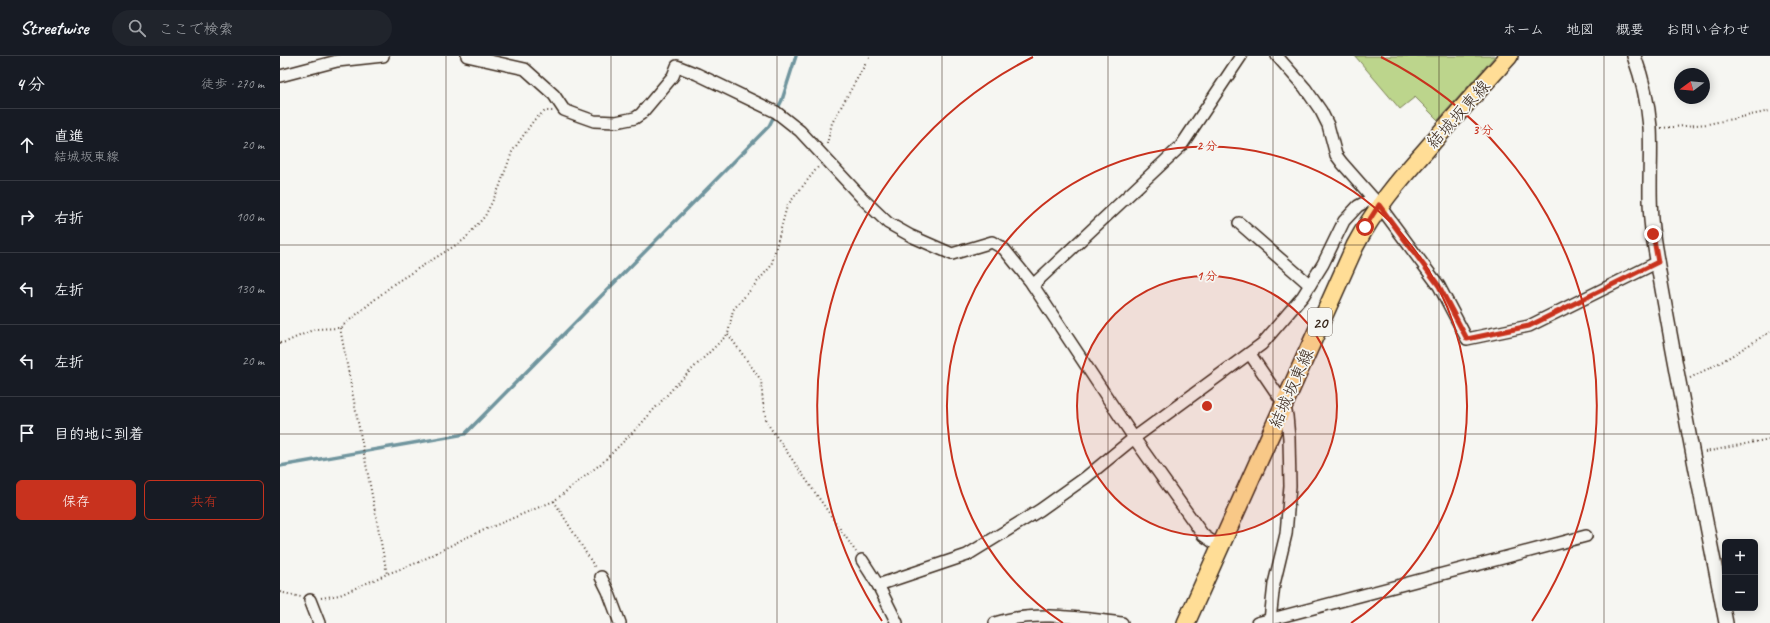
<!DOCTYPE html>
<html lang="ja">
<head>
<meta charset="utf-8">
<style>
	:root { --surface:#171b24; --page:#20242c; --text:#f1f3f6; --muted:#9ea1a6; --line:#363941; --accent:#c8321e }
	body { margin:0; font-family:Caveat,"Klee One",sans-serif; background:var(--page); color:var(--text) }
	.controls { position:absolute; right:12px; bottom:12px; display:grid; overflow:hidden; border-radius:6px; box-shadow:0 2px 10px #0003 }
	.controls button { width:36px; height:36px; display:grid; place-items:center; padding:0; border:0; border-bottom:1px solid var(--line); background:var(--surface); color:var(--text); font:20px sans-serif }
	.compass { position:absolute; left:1394px; top:12px; width:36px; height:36px; border-radius:50%; background:var(--surface); box-shadow:0 2px 10px #0003; rotate:254deg }
	.stop { position:absolute; width:12px; height:12px; margin:-9px; border:3px solid #c8321e; border-radius:50%; background:#fff }
	.stop.end { background:#c8321e; border-color:#fff; box-shadow:0 1px 4px #0008 }
	.list { margin:0; padding:0; list-style:none }
	h2 { display:flex; justify-content:space-between; align-items:center; height:52px; margin:0; padding:0 16px; font-size:17px }
	h2 small { font-size:13px; font-weight:400; color:var(--muted) }
	.list li { display:grid; grid-template-columns:26px 1fr auto; gap:12px; align-items:center; box-sizing:border-box; height:72px; padding:0 16px; border-top:1px solid var(--line) }
	.list b { display:block; font-size:15px; white-space:nowrap }
	.list p { margin:0; font-size:13px; white-space:nowrap; color:var(--muted) }
	.list em { font-size:13px; font-style:normal; color:var(--muted) }
	.actions { display:flex; gap:8px; padding:12px 16px }
	.actions a { flex:1; padding:9px 0; border:1px solid var(--accent); border-radius:6px; text-align:center; font-size:14px; color:var(--accent) }
	.actions .main { background:var(--accent); color:#fff }
	.icon { flex:none; width:22px; height:22px; fill:none; stroke:currentColor; stroke-width:2; stroke-linecap:round; stroke-linejoin:round }
	.map { position:relative; flex:none; width:1490px; height:567px; overflow:hidden }
	header { display:flex; align-items:center; gap:24px; box-sizing:border-box; height:56px; padding:0 20px; background:var(--surface); border-bottom:1px solid var(--line) }
	header strong { font-size:19px }
	nav { display:flex; gap:22px; margin-inline-start:auto; font-size:14px }
	.search { width:280px; height:36px; background:var(--page); display:flex; align-items:center; gap:10px; box-sizing:border-box; padding:0 14px; border-radius:22px; color:var(--muted); font-size:15px }
	main { display:flex }
	aside { flex:1; background:var(--surface) }
	.map>svg:first-child { display:block }
	.green { fill:#bcd58c; stroke:#7c8055 }
	.lines { fill:none; stroke-linecap:round; stroke-linejoin:round }
	.stream { stroke:#70959e; stroke-width:3.5 }
	.minor-casing { stroke:#3b2a1e; stroke-width:14 }
	.tertiary-casing { stroke:#3b2a1e; stroke-width:16 }
	.primary-casing { stroke:#3b2a1e; stroke-width:20 }
	.path { stroke:#3b2a1e; stroke-width:2; stroke-dasharray:1 3; stroke-linecap:butt }
	.minor { stroke:#f6f6f2; stroke-width:11 }
	.tertiary { stroke:#f6f6f2; stroke-width:13 }
	.primary { stroke:#ffdd96; stroke-width:17 }
	.route { stroke:#c8321e; stroke-width:5 }
	.grid { fill:none; stroke:#3b2a1e; stroke-width:1; stroke-opacity:0.55 }
	.ring { fill:none; stroke:#c8321e; stroke-width:2 }
	.labels { text-anchor:middle; stroke-width:3.5; stroke-linejoin:round; paint-order:stroke }
	.shield { fill:#f6f6f2; stroke:#73675e; stroke-width:1 }
	.shield-label { font-size:16px; font-weight:bold; fill:#3b2a1e }
	.street-label { font-size:17px; fill:#3b2a1e; stroke:#f6f6f2 }
	.centre { fill:#c8321e; stroke:#f6f6f2; stroke-width:2 }
	.ring-label { font-size:12px; text-anchor:middle; font-weight:bold; fill:#c8321e; stroke:#f6f6f2; stroke-width:3.5; stroke-linejoin:round; paint-order:stroke }
</style>
</head>
<body>
<header>
<strong>Streetwise</strong>
<div class="search"><svg class="icon" aria-label="search" viewBox="0 0 24 24"><circle cx="10" cy="10" r="6"/><path d="M15 15l6 6"/></svg>ここで検索</div>
<nav><a>ホーム</a><a>地図</a><a>概要</a><a>お問い合わせ</a></nav>
</header>
<main>
<aside>
<h2>4 分<small>徒歩 · 270 m</small></h2>
<ul class="list">
<li><svg class="icon" aria-label="ahead" viewBox="0 0 24 24"><path d="M12 20V5M6 11l6-6 6 6"/></svg><div><b>直進</b><p>結城坂東線</p></div><em>20 m</em></li>
<li><svg class="icon" aria-label="right" viewBox="0 0 24 24"><path d="M7 20v-9h11M14 6l5 5-5 5"/></svg><div><b>右折</b></div><em>100 m</em></li>
<li><svg class="icon" aria-label="left" viewBox="0 0 24 24"><path d="M17 20v-9H6M10 6l-5 5 5 5"/></svg><div><b>左折</b></div><em>130 m</em></li>
<li><svg class="icon" aria-label="left" viewBox="0 0 24 24"><path d="M17 20v-9H6M10 6l-5 5 5 5"/></svg><div><b>左折</b></div><em>20 m</em></li>
<li><svg class="icon" aria-label="arrive" viewBox="0 0 24 24"><path d="M6 21V4h12l-3 4 3 4H6"/></svg><div><b>目的地に到着</b></div></li>
</ul>
<div class="actions"><a class="main">保存</a><a>共有</a></div>
</aside>
<div class="map">
<svg width="1490" height="567" viewBox="0 0 1490 567">
	<rect width="100%" height="100%" fill="#f6f6f2"/>
	<filter id="ink" filterUnits="userSpaceOnUse"><feTurbulence type="fractalNoise" baseFrequency=".025" numOctaves="2"/><feDisplacementMap in="SourceGraphic" scale="8" xChannelSelector="R" yChannelSelector="G"/><feConvolveMatrix kernelMatrix="1 2 1 2 8 2 1 2 1" color-interpolation-filters="sRGB"/></filter>
	<g filter="url(#ink)">
		<polygon class="green" points="1075,0 1215,0 1158,64 1135,41 1120,53"/>
		<g class="lines">
			<polyline class="stream" points="0,410 185,378 489,70 502,44 516,0"/>
			<defs>
				<g id="minor">
					<polyline points="187,0 245,13 274,39 284,54 300,60 314,65 336,66 355,62 361,58 393,20 397,10 417,18 496,56 520,75 584,144 608,167 631,180 672,198 712,186 724,193 750,225 854,382 923,479 940,491"/>
					<polyline points="997,0 1025,32 1041,55 1048,69 1056,99 1062,107 1099,149 1159,230 1187,283 1249,270 1378,206"/>
					<polyline points="0,20 57,5 103,0"/>
					<polyline points="959,167 1030,229"/>
					<polyline points="753,229 901,90 961,0"/>
					<polyline points="970,298 1004,348 1007,360 1009,382 1010,430 1006,478 994,528 990,564 988,567"/>
					<polyline points="582,504 598,529 617,567"/>
					<polyline points="321,521 328,535 340,567"/>
					<polyline points="598,529 687,499 760,454 805,422 854,382 982,288 1023,240 1043,208 1064,165 1078,150 1093,142"/>
					<polyline points="30,544 39,567"/>
					<path d="M 715,567 C 755,554 800,562 842,567"/>
					<polyline points="977,567 1306,480"/>
				</g>
				<path id="tertiary" d="M 1354,0 C 1362,22 1368,47 1370,71 C 1372,107 1367,144 1373,180 C 1394,309 1421,438 1446,567"/>
				<path id="primary" d="M 906,567 L 1075,190 C 1094,154 1119,124 1146,94 C 1173,62 1201,31 1229,0"/>
			</defs>
			<use href="#minor" class="minor-casing"/>
			<use href="#tertiary" class="tertiary-casing"/>
			<use href="#primary" class="primary-casing"/>
			<g class="path">
				<polyline points="1381,72 1428,68 1490,55"/>
				<polyline points="547,88 552,67 590,0"/>
				<polyline points="60,272 107,518"/>
				<polyline points="448,278 481,324 483,347 487,367 576,496"/>
				<polyline points="0,287 6,286 35,273 60,272 115,227 184,184 205,160 219,132 232,96 254,64 265,55 273,55"/>
				<polyline points="1410,322 1443,305 1490,276"/>
				<polyline points="1425,396 1490,383"/>
				<polyline points="274,445 316,513"/>
				<polyline points="0,536 21,541"/>
				<polyline points="41,542 60,539 107,518 139,506 185,482 274,445 323,406 360,369 395,330 448,278 453,254 491,210 507,150 538,111"/>
			</g>
			<use href="#minor" class="minor"/>
			<use href="#tertiary" class="tertiary"/>
			<use href="#primary" class="primary"/>
		</g>
	</g>
	<g class="lines" filter="url(#ink)">
		<polyline class="route" points="1085,171 1099,149 1159,230 1187,283 1249,270 1378,206 1373,178"/>
	</g>
	<path class="grid" d="M 166,0 L 166,567M 331,0 L 331,567M 497,0 L 497,567M 662,0 L 662,567M 828,0 L 828,567M 993,0 L 993,567M 1159,0 L 1159,567M 1324,0 L 1324,567M 0,189 L 1490,189M 0,378 L 1490,378"/>
	<circle cx="927" cy="350" r="130" fill="#c8321e" fill-opacity=".12"/>
	<g class="ring">
		<circle cx="927" cy="350" r="130"/>
		<path d="M783 567A260 260 0 1 1 1071 567"/>
		<path d="M602 565A390 390 0 0 1 753 1M1101 1A390 390 0 0 1 1252 565"/>
	</g>
	<g class="labels">
		<rect class="shield" x="1028" y="252" width="24" height="28" rx="3"/>
		<g class="shield-label">
			<text x="1040" y="272">20</text>
		</g>
		<g class="street-label">
			<text transform="translate(1178 58) rotate(-48)" y="6">結城坂東線</text>
			<text transform="translate(1011 332) rotate(-66)" y="6">結城坂東線</text>
		</g>
	</g>
	<circle cx="927" cy="350" r="6" class="centre"/>
	<g class="ring-label">
		<text x="1203" y="78">3 分</text>
		<text x="927" y="94">2 分</text>
		<text x="927" y="224">1 分</text>
	</g>
</svg>
<div class="controls">
<button>+</button>
<button>−</button>
</div>
<svg class="compass" viewBox="-18 -18 36 36"><path d="M0-13l5 13h-10z" fill="#e53935"/><path d="M0 13l5-13h-10z" fill="#9ea1a6"/></svg>
<div class="stop" style="left:1085px;top:171px"></div>
<div class="stop end" style="left:1373px;top:178px"></div>
</div>
</main>
</body>
</html>
